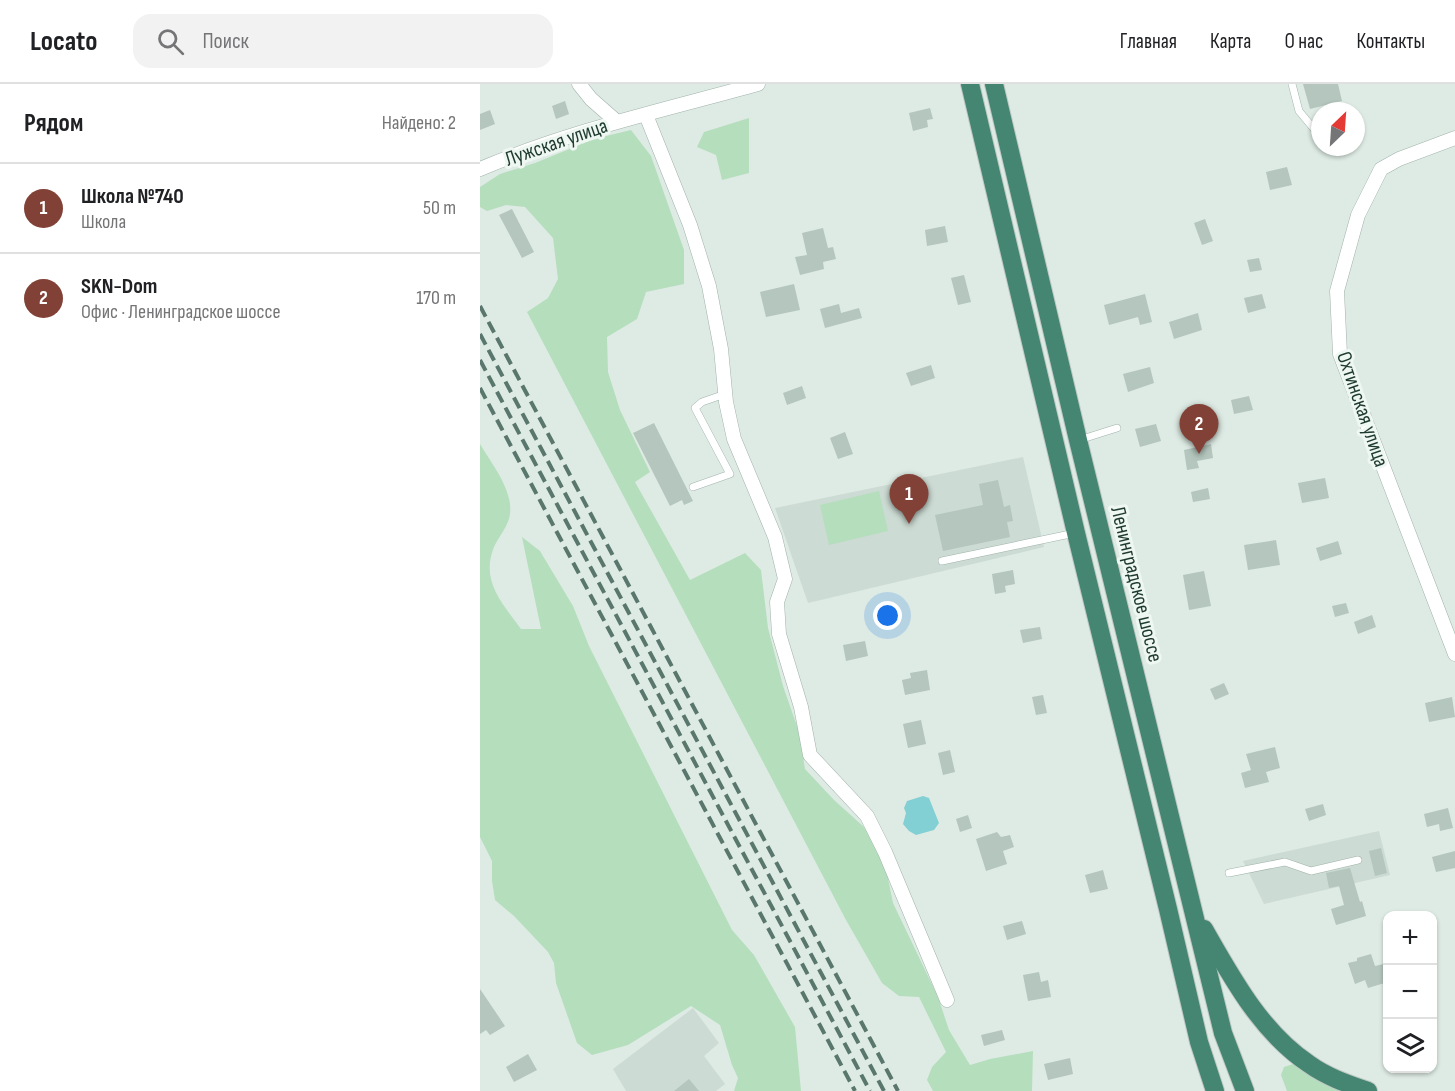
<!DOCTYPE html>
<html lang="ru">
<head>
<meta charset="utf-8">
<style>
	:root { --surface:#fff; --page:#f2f2f2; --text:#202124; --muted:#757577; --line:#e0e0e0; --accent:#824136 }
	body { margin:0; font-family:"Sofia Sans Condensed",sans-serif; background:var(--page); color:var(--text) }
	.controls { position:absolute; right:18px; bottom:18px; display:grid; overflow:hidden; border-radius:12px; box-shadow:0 2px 4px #0004 }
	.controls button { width:54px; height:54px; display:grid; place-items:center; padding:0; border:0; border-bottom:2px solid var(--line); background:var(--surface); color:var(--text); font:30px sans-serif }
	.compass { position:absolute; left:831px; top:18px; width:54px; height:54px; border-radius:50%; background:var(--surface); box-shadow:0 2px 4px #0004; rotate:25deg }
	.you { position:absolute; left:408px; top:532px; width:21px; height:21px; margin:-15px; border:4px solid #fff; border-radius:50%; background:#1a73e8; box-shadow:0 0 0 9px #1a73e833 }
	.badge { display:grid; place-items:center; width:39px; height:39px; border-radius:50%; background:var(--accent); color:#fff; font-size:20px; font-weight:700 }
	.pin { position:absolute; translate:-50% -50px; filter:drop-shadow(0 2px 3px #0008) }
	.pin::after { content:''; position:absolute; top:32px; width:21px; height:18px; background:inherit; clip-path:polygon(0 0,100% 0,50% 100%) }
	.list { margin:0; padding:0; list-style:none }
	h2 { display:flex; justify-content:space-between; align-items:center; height:78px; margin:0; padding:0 24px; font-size:26px }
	h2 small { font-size:20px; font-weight:400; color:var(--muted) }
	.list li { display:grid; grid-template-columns:39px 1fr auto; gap:18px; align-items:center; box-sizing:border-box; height:90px; padding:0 24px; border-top:2px solid var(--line) }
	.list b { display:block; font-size:22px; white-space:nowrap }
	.list p { margin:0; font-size:20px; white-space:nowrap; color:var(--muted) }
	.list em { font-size:20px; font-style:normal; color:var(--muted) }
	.icon { flex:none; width:33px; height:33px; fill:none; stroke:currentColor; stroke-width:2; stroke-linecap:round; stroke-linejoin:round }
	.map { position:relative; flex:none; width:975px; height:1007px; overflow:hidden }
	header { display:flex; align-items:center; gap:36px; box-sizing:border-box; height:84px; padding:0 30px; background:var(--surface); border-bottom:2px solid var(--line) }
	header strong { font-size:28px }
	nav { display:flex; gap:33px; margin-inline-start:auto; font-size:21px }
	.search { width:420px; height:54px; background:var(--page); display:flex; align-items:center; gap:15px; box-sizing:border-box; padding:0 21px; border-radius:18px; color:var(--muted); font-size:22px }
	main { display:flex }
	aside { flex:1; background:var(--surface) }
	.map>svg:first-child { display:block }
	.built { fill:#ccdbd3 }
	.green { fill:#b5debd }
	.water { fill:#82cfd4 }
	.building { fill:#b4c6bd }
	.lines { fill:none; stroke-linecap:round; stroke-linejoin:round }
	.service-casing { stroke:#a1b3ab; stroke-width:8 }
	.minor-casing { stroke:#a1b3ab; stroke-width:15 }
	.trunk-casing { stroke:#c0c8c5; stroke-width:20 }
	.service { stroke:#fff; stroke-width:7 }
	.minor { stroke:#fff; stroke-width:14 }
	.trunk { stroke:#448671; stroke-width:18 }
	.rail { stroke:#59776c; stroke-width:4; stroke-dasharray:12 6; stroke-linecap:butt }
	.labels { text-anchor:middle; stroke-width:6; stroke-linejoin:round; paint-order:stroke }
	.street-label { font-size:21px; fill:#1f3b31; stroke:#eff7f2 }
</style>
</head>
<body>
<header>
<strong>Locato</strong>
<div class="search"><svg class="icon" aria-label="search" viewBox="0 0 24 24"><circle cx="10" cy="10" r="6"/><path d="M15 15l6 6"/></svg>Поиск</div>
<nav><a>Главная</a><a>Карта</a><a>О нас</a><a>Контакты</a></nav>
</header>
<main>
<aside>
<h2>Рядом<small>Найдено: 2</small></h2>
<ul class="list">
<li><span class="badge">1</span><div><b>Школа №740</b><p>Школа</p></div><em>50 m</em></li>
<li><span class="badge">2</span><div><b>SKN-Dom</b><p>Офис · Ленинградское шоссе</p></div><em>170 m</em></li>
</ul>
</aside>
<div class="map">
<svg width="975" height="1007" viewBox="0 0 975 1007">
	<rect width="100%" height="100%" fill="#deebe4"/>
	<g class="built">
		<polygon points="543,373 564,463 328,519 295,424"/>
		<polygon points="899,747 910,791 784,820 763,777"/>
		<polygon points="213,924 239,959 224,972 245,1000 236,1007 146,1007 133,985"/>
	</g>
	<g class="green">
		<polygon points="269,34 269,89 242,96 236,71 217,63 224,48"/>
		<polygon points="151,46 171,72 204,166 204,200 166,208 157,235 127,253 128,288 140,326 170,388 155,398 210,496 265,469 281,486 288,544 303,602 319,648 325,685 354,716 384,743 395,761 405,780 413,819 458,913 469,946 490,981 510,975 553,967 552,1007 453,1007 447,996 452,983 466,968 439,913 419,912 402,899 366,836 47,228 68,214 78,195 73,154 45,123 26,121 7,127 0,123 0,103 20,90 55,79 114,55"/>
		<path d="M 0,360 C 12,380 33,406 30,430 C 29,441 18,454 14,463 C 0,497 23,520 41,545 L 61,545 L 42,453 L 60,467 L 93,522 L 109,562 L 252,846 L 274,871 L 315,943 L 321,1007 L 254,1007 L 258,994 L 252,981 L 240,941 L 211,922 L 148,961 L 112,971 L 97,959 L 76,899 L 74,879 L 68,868 L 34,832 L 15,816 L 12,797 L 12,777 L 0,753 Z"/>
		<polygon points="399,407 408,447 349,461 340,421"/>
		<polygon points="813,980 861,1007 807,1007 801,991 804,983"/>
	</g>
	<polygon class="water" points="443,712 449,714 459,739 454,746 436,751 429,747 423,740 426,729 424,724 427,717"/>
	<g class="building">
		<polygon points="823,0 858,0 862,17 830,25"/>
		<polygon points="85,17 89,30 76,35 72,22"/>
		<polygon points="450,24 453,35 447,36 448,43 433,47 429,29"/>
		<polygon points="10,26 15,40 0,46 0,30"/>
		<polygon points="807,83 812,101 790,106 786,88"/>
		<polygon points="32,125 54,168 42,174 19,131"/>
		<polygon points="725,135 733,157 722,161 714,139"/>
		<polygon points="465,142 468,158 447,162 445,146"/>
		<polygon points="343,144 348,164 353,163 356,175 343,178 344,185 320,191 315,173 327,171 322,149"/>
		<polygon points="779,174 782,186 770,188 767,176"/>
		<polygon points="484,191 491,218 478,221 471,194"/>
		<polygon points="314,200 320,226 286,233 280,208"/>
		<polygon points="665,210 672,238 660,241 658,233 629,241 624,221"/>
		<polygon points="782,210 786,224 768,229 764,214"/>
		<polygon points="359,220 361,229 379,224 382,234 345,244 340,225"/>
		<polygon points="718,229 722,246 694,255 689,238"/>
		<polygon points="451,281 455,294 431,302 426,289"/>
		<polygon points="670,283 674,299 648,308 643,290"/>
		<polygon points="322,302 326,314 307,321 303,309"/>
		<polygon points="769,312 773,326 754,330 751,316"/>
		<polygon points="174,339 213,417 204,421 202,416 190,422 153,349"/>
		<polygon points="676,340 681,357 660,363 655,345"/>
		<polygon points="365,348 373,370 358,375 350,354"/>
		<polygon points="731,360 733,374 717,377 719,384 707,386 704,366"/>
		<polygon points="845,394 849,414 822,419 818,399"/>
		<polygon points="518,396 524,423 530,421 533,437 527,438 530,453 463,467 455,431 503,421 499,400"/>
		<polygon points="728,404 730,415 713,418 711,408"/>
		<polygon points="796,456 800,481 768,486 764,461"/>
		<polygon points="858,457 862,470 840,477 836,464"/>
		<polygon points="533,486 535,500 525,502 526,508 515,510 512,490"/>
		<polygon points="724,487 731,522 709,526 703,491"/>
		<polygon points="866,519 869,529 855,533 852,522"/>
		<polygon points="892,531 896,543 878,550 874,538"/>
		<polygon points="560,543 562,555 543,559 540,546"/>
		<polygon points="385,557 388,572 366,577 363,561"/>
		<polygon points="447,586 450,606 425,611 422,596 431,594 430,589"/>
		<polygon points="744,599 749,610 735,616 730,605"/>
		<polygon points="563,611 567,629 556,631 552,613"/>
		<polygon points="972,613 975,633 949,638 945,619"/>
		<polygon points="441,636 446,660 428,664 423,640"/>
		<polygon points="795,663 800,684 786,688 789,698 765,704 761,689 771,686 766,670"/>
		<polygon points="470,666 475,688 463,691 458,669"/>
		<polygon points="843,720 846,731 829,737 825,725"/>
		<polygon points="968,724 973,744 960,747 959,740 947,743 944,730"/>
		<polygon points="488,731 492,744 480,748 476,735"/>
		<polygon points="517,748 521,753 530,751 534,763 523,767 527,780 506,787 496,755"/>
		<polygon points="901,764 907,789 895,792 889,767"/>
		<polygon points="975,767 975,784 956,788 952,773"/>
		<polygon points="870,784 880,818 882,817 886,832 856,841 851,825 864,821 859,802 849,804 846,789"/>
		<polygon points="623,786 628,805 610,809 605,791"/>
		<polygon points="542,837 546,850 527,856 523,842"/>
		<polygon points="891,870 895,882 908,879 908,898 888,904 885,896 875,900 868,879 877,877 877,874"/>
		<polygon points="559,888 561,898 568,896 571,913 548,917 543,891"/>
		<polygon points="0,905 25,942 10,951 6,946 0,950"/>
		<polygon points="522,946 525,956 504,962 501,951"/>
		<polygon points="48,970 57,986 34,998 26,983"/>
		<polygon points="590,974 593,990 568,996 564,980"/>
		<polygon points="209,995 219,1007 194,1007"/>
	</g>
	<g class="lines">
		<defs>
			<g id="service">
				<polyline points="812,0 819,27 834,45"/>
				<polyline points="599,356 637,344"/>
				<polyline points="213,403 250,390 215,324 222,318 245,310"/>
				<polyline points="462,477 595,449"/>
				<polyline points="749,789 805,778 831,787 878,776"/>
			</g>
			<g id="minor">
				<polyline points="99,0 111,15 136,37"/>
				<polyline points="166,31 210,141 229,202 241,265 246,318 254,355 295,453 305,495 297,518 299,550 321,623 330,671 387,732 405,768 467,916"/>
				<polyline points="975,54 919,75 901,85 878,131 857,207 860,270 975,570"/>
				<path d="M 0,85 C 89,47 184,26 278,0"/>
			</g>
			<g id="trunk">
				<polyline points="490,0 596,449 688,825 719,958 735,1007"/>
				<polyline points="514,0 598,356 743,949 765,1007"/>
				<path d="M 724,845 C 752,894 781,948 829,980 C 847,993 868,1000 888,1007"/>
			</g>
		</defs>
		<use href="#service" class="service-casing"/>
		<use href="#minor" class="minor-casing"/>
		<use href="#trunk" class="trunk-casing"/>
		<use href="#service" class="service"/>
		<use href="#minor" class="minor"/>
		<use href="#trunk" class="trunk"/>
		<g class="rail">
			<polyline points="0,222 418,1007"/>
			<polyline points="0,250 404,1007"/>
			<polyline points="0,276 390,1007"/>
			<polyline points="0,304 375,1007"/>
		</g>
	</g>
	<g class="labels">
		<g class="street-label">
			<text transform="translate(76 58) rotate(-19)" y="7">Лужская улица</text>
			<text transform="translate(883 325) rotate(71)" y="7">Охтинская улица</text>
			<text transform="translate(657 500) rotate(76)" y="7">Ленинградское шоссе</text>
		</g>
	</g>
</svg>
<div class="controls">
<button>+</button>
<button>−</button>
<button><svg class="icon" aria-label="layers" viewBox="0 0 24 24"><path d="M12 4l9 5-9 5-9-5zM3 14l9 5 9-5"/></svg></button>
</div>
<svg class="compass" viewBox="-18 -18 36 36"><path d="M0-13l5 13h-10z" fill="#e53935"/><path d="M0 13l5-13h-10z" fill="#757577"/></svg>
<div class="you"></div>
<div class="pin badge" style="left:429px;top:440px">1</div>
<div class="pin badge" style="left:719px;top:370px">2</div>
</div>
</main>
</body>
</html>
